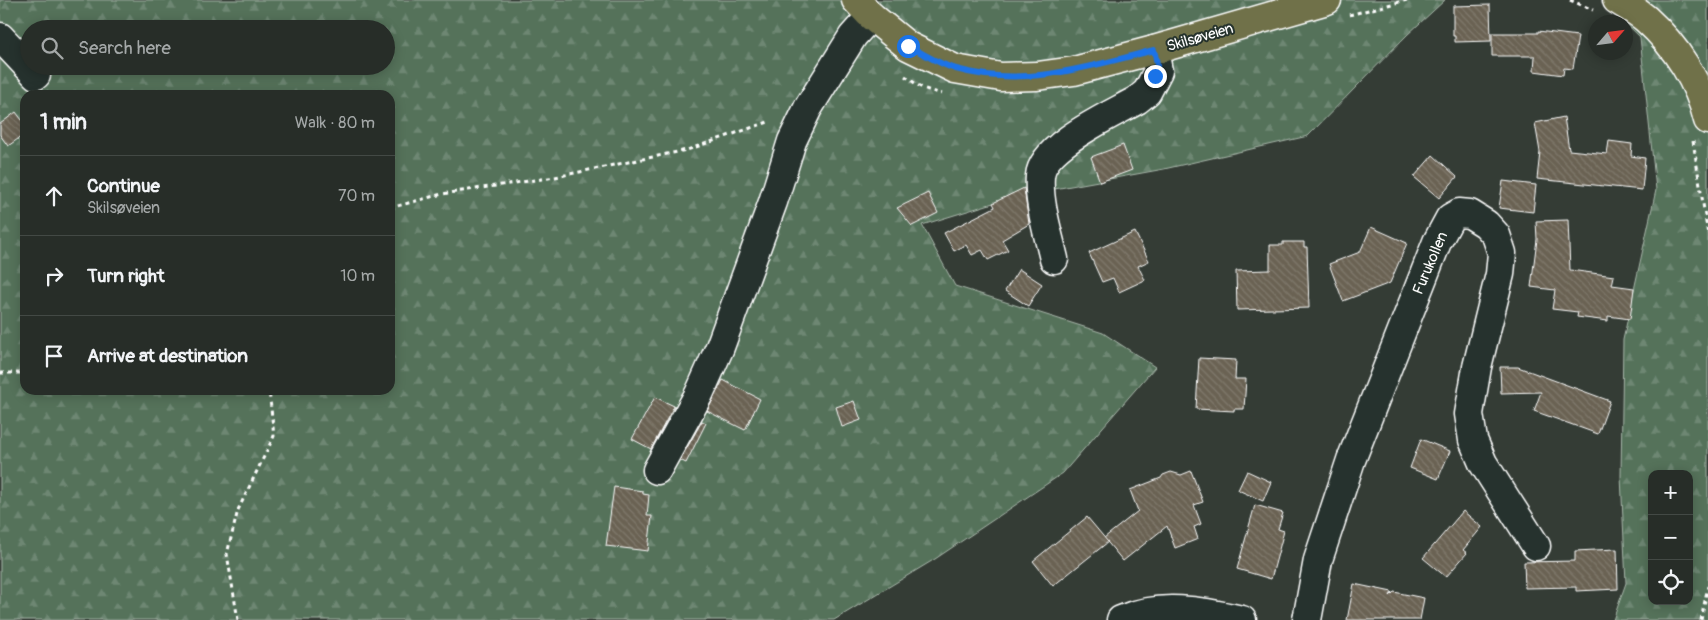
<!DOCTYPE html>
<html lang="en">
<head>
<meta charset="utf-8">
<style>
	:root { --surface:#272d28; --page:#333934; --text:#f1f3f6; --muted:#a4a8a8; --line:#434945 }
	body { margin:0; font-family:Pangolin,sans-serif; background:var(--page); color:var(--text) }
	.controls { position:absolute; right:15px; bottom:15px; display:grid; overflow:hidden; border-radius:10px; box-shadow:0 2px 12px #0003 }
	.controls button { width:45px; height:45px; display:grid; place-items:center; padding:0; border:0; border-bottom:1px solid var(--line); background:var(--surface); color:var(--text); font:25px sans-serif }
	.compass { position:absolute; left:1588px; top:15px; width:45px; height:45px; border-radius:50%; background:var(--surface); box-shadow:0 2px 12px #0003; rotate:62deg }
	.stop { position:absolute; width:15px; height:15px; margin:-11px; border:4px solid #1a73e8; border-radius:50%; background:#fff }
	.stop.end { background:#1a73e8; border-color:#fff; box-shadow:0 1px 5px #0008 }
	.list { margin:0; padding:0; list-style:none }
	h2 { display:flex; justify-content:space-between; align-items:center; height:65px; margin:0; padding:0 20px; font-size:21px }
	h2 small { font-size:16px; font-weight:400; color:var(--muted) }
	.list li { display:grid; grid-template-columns:32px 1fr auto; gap:15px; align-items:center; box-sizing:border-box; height:80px; padding:0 20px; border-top:1px solid var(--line) }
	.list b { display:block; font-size:19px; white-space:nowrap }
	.list p { margin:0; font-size:16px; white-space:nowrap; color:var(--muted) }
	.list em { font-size:16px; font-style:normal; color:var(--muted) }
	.icon { flex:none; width:28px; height:28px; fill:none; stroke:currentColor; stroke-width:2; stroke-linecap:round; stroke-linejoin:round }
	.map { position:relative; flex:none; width:1708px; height:620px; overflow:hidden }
	.search { position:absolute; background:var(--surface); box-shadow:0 2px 12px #0003; left:20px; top:20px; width:375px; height:55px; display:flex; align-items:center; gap:12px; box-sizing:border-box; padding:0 18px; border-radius:28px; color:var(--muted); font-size:19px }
	.panel { position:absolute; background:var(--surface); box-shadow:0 2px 12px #0003; left:20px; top:90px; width:375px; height:305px; border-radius:15px }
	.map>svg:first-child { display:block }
	.forest { fill:url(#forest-firs); stroke:#aab8ac; fill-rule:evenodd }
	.building { fill:url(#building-back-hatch); stroke:#fff }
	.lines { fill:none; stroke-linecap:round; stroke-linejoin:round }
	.minor-casing { stroke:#fff; stroke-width:31 }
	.major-casing { stroke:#fff; stroke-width:31 }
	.path { stroke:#fff; stroke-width:3; stroke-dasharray:4 4; stroke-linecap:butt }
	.minor { stroke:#26332d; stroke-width:28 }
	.major { stroke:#6f714a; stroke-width:28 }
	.route { stroke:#1a73e8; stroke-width:6 }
	.labels { text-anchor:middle; stroke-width:4; stroke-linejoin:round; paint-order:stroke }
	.street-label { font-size:15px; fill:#fff; stroke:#26332d }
</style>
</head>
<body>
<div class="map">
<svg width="1708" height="620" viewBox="0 0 1708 620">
	<defs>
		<pattern id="forest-firs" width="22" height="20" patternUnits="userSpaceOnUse" patternTransform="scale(1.25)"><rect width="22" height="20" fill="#54725a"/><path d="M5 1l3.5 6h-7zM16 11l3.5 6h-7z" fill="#6e8773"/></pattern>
		<pattern id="building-back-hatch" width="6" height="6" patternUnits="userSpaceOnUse" patternTransform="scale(1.25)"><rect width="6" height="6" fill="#6a6253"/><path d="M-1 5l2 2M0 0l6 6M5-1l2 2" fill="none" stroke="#807a6d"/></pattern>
	</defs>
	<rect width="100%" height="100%" fill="#343c35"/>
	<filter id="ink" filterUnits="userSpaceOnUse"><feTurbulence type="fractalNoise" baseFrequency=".02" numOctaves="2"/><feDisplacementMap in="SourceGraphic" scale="10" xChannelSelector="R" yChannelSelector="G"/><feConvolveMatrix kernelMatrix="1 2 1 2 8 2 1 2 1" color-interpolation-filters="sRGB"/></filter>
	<g filter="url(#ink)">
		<g class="forest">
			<path d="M 0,0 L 1445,0 L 1407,35 L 1308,136 L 1164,169 L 1016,196 L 922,225 L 955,286 L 1103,333 L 1155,367 L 1063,473 L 935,559 L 834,620 L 0,620 ZM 29,29 L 386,29 L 386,66 L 29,66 ZM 25,95 L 390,95 L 390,390 L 25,390 Z"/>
			<path d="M 1602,0 L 1708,0 L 1708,620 L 1613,620 L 1626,583 L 1621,476 L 1623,340 L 1656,190 L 1640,37 ZM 1652,474 L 1689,474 L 1689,601 L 1652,601 Z"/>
		</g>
		<g class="building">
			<polygon points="1490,5 1491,41 1455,42 1455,36 1453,36 1453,6"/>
			<polygon points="1538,31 1578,36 1573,69 1564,68 1563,75 1534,71 1535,56 1492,56 1492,33 1538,33"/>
			<polygon points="16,112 25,124 25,134 8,146 0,135 0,124"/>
			<polygon points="1564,117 1569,150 1607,154 1609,141 1632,144 1631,156 1645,158 1642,190 1537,179 1540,152 1535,123"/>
			<polygon points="1123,145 1132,170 1100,182 1091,157"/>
			<polygon points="1433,155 1457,177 1439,198 1414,177"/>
			<polygon points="1503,181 1536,185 1533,212 1499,208"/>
			<polygon points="1024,188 1029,224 1002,240 1008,250 988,260 982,250 972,255 966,245 954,251 944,233 995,207 993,203"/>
			<polygon points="928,193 938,213 912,226 897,208"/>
			<polygon points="1568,220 1570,270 1614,276 1612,285 1634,288 1630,319 1608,316 1608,321 1577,317 1578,312 1552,309 1555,290 1531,287 1537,239 1536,221"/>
			<polygon points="1371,227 1407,243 1390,283 1343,301 1329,264 1360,252"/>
			<polygon points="1135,232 1149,261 1138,266 1145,280 1119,292 1113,278 1102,282 1089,253"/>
			<polygon points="1283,242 1304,242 1304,247 1307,247 1309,308 1237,310 1236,271 1270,270 1270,245 1283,245"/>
			<polygon points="1019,269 1042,284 1028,306 1005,291"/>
			<polygon points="1199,358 1236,360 1235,379 1246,379 1244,409 1234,409 1234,411 1196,409"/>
			<polygon points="1500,367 1518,367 1610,401 1598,434 1534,411 1541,392 1501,393"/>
			<polygon points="723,380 760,399 745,430 707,411"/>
			<polygon points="655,397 674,406 651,449 632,439"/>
			<polygon points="854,401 861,420 842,427 836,407"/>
			<polygon points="702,421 706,423 686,463 680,460"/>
			<polygon points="1421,439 1450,451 1438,479 1410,468"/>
			<polygon points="1191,471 1203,502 1194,505 1201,524 1194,527 1198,539 1175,548 1167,526 1123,561 1104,538 1138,511 1130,490 1161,478 1163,475 1171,472 1181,475"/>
			<polygon points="1247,471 1271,482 1263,501 1238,490"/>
			<polygon points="614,487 643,491 643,494 649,495 647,516 652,516 648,551 606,546"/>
			<polygon points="1255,505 1283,513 1278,529 1284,531 1271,579 1237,569"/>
			<polygon points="1463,511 1482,527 1463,550 1467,553 1446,577 1423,558"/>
			<polygon points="1087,517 1108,542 1053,586 1033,561"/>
			<polygon points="1617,549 1618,589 1576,591 1576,587 1525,588 1524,562 1575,561 1575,551"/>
			<polygon points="1354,584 1392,592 1390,596 1394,592 1424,598 1420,620 1347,620"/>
		</g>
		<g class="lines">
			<defs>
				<g id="minor">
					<polyline points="0,37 36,75"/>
					<path d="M 1054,259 C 1048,233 1038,202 1040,176 C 1042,145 1113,114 1137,100 L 1147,92 L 1158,71 L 1154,50"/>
					<polyline points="657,470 699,394 720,347 773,202 792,141 808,108 853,36 871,16"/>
					<path d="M 1121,620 C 1159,603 1202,611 1242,620"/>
					<polyline points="1307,620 1318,560 1351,460 1437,242 1450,218 1459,213 1470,214 1486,224 1496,235 1502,253 1500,274 1477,367 1469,414 1473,440 1483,463 1536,546"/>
				</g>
				<g id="major">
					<polyline points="856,0 871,16 908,46 955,69 1001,77 1037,76 1074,71 1154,50 1327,0"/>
					<path d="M 1617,0 C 1627,6 1638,12 1646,19 C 1676,46 1699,82 1708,120"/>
				</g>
			</defs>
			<use href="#minor" class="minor-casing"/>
			<use href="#major" class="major-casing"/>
			<g class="path">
				<polyline points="1570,0 1593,10"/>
				<polyline points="1349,15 1407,0"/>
				<polyline points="905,76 922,88 942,94"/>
				<polyline points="1693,141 1708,235"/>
				<polyline points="390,208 442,194 555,177 687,150 771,121"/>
				<polyline points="0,373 25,373"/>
				<polyline points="238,620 227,554 238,510 274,436 269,390"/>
				<polyline points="1701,620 1708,586"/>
			</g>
			<use href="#minor" class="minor"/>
			<use href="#major" class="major"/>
		</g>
	</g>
	<g class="lines" filter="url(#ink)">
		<path class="route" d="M 908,46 C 923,53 939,64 956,69 C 1023,88 1089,67 1154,50 C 1156,59 1159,68 1155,76"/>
	</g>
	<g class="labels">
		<g class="street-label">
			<text transform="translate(1200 37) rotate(-16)" y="5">Skilsøveien</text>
			<text transform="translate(1430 263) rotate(-67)" y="5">Furukollen</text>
		</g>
	</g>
</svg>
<div class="controls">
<button>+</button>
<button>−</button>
<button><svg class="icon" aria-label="locate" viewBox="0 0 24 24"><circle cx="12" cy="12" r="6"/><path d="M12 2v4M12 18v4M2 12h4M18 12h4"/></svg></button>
</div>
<svg class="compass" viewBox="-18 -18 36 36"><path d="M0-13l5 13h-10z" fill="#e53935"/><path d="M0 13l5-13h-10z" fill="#a4a8a8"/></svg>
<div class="stop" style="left:908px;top:46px"></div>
<div class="stop end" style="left:1155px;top:76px"></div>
<div class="search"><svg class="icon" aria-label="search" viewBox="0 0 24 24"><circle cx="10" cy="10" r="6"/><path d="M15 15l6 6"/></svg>Search here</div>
<section class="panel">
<h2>1 min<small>Walk · 80 m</small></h2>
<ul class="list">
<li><svg class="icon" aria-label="ahead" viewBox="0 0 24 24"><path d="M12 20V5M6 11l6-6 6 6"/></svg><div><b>Continue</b><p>Skilsøveien</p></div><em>70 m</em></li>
<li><svg class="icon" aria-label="right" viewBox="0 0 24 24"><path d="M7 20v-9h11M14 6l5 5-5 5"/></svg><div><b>Turn right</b></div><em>10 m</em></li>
<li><svg class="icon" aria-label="arrive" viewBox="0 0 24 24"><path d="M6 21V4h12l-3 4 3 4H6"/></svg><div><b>Arrive at destination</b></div></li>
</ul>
</section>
</div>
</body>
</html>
